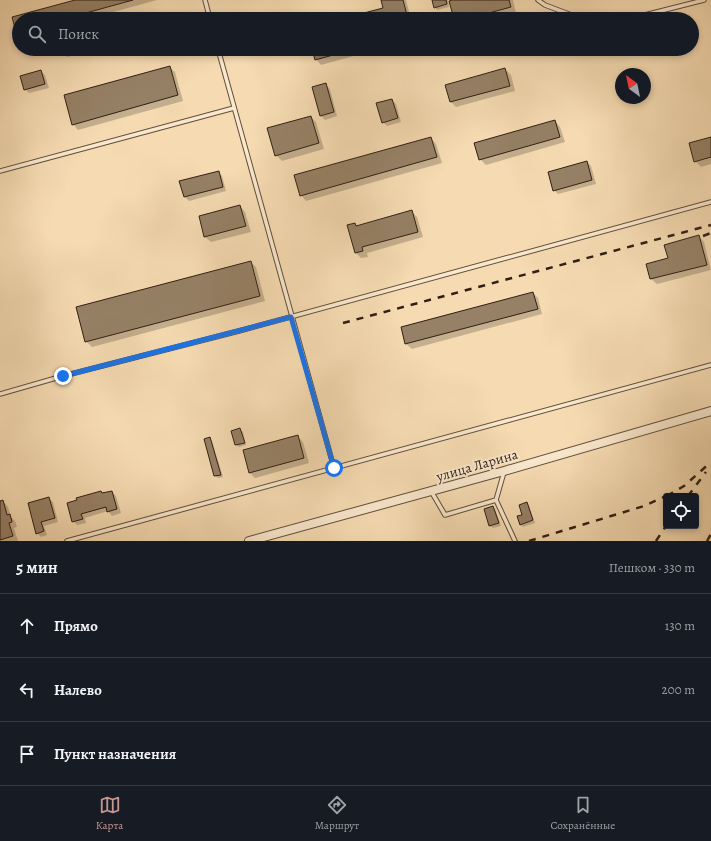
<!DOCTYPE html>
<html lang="ru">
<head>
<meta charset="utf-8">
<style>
	:root { --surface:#171b24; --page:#242831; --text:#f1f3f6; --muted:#9ea1a6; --line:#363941; --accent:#c59692 }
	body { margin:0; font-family:Alegreya,serif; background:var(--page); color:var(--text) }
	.controls { position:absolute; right:12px; bottom:12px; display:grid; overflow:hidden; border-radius:4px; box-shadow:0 2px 6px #0003 }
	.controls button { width:36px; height:36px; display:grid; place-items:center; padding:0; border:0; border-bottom:1px solid var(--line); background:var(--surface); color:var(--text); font:20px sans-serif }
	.compass { position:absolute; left:615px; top:68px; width:36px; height:36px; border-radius:50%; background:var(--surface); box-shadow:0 2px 6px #0003; rotate:327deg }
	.stop { position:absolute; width:12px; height:12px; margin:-9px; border:3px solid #1a73e8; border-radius:50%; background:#fff }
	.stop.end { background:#1a73e8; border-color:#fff; box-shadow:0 1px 4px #0008 }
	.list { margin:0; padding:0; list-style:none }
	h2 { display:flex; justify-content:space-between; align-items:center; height:52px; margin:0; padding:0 16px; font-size:17px }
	h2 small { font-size:13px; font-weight:400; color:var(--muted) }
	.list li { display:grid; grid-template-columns:26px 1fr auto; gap:12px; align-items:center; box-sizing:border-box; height:64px; padding:0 16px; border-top:1px solid var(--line) }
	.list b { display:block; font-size:15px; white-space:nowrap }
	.list em { font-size:13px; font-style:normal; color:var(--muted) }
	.icon { flex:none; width:22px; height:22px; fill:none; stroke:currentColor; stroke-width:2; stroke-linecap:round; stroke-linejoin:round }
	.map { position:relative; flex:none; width:711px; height:541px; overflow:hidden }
	.search { position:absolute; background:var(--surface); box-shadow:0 2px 6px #0003; left:12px; right:12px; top:12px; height:44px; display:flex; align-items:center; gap:10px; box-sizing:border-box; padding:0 14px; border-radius:22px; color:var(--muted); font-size:15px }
	.sheet { height:244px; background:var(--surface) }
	nav { display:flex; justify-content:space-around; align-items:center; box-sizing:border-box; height:56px; border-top:1px solid var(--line); background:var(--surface); font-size:11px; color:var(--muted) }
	nav a { display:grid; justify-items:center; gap:2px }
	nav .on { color:var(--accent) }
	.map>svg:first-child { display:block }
	.shadow { fill:#0003 }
	.building { fill:#968166; stroke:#2f1f13 }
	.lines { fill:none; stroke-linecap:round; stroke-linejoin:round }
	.service-casing { stroke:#614e3b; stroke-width:5.5 }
	.tertiary-casing { stroke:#614e3b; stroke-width:10 }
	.service { stroke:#f9e8cd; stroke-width:3.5 }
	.tertiary { stroke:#f9e8cd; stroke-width:8 }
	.rail { stroke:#2f1f13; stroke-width:2.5; stroke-dasharray:7 7; stroke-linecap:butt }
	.route { stroke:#1a73e8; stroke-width:5 }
	.labels { text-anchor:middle; stroke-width:3.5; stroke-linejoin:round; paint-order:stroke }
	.street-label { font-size:14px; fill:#2f1f13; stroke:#f9e8cd }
</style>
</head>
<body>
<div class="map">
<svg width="711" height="541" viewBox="0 0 711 541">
	<rect width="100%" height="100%" fill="#f6dbb2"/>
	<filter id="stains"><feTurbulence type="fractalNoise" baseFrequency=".005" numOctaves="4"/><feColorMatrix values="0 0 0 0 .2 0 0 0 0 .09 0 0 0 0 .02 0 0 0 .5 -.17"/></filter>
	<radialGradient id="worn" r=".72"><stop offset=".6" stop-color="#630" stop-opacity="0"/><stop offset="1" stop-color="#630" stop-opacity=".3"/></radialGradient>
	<g class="shadow">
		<polygon points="79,0 157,0 88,19 19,19 19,33 17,31 13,18"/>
		<polygon points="382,0 406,0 411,19 345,19 384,8"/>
		<polygon points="433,0 448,0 449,7 437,10 435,7"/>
		<polygon points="456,0 513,0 516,13 492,19 455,19"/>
		<polygon points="61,49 96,49 67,57"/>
		<polygon points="313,49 379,49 321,65 316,59"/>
		<polygon points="169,67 175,72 183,101 78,130 73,124"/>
		<polygon points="505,69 511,75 515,91 456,107 451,102"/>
		<polygon points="41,71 45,75 49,88 29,93 25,89"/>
		<polygon points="326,85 330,89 337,116 325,120 321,116"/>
		<polygon points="392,100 396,104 401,122 387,126 383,122"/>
		<polygon points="311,117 316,122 324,149 282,161 276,155"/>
		<polygon points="555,121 560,127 565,142 486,165 480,159"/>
		<polygon points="431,138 436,144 442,163 306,201 301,195"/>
		<polygon points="711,138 711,164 701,167 695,161"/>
		<polygon points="587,162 591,166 596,184 558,194 554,190"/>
		<polygon points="218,172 222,176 226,191 189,201 185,197"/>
		<polygon points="240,206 245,212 251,232 211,242 205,237 200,217"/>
		<polygon points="412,212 417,217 423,237 367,253 368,257 361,258 356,253 348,226 355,224 358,227"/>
		<polygon points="699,236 704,242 711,270 657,284 651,279 648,265 669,259"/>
		<polygon points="251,262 256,267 265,301 92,347 86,341"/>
		<polygon points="533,293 538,298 542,314 412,349 406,344 402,328"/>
		<polygon points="240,429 243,432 246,445 239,447 236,445 233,432"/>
		<polygon points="298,437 303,442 309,463 255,478 249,472"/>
		<polygon points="210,438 212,441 223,477 218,478 215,476 205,440"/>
		<polygon points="101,492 103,494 112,492 116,496 121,513 112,516 108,511 85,518 86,523 77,525 73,521"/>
		<polygon points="49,498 53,502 58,522 44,526 47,535 41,537 37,533"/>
		<polygon points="3,501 8,507 11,517 15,521 17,527 14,528 18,541 0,541 0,502"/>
		<polygon points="527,503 529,506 535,523 523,527 521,524"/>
		<polygon points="493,507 495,509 501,526 493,528 490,526"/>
	</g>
	<g class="building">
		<polygon points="75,0 133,0 64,19 19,19 19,31 16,32 12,17"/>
		<polygon points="381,0 403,0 408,19 341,19 383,8"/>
		<polygon points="432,0 446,0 447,4 434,8"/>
		<polygon points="452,0 509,0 511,7 467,19 454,19 449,1"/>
		<polygon points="312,49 355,49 315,60"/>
		<polygon points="170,66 178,95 72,125 64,95"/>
		<polygon points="505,68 510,86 450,102 445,85"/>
		<polygon points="41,70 45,84 24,90 20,76"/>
		<polygon points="326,83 334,112 320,116 312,87"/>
		<polygon points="392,99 398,118 382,123 376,103"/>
		<polygon points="311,116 319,143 275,156 267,128"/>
		<polygon points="555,120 560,137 479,160 474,143"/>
		<polygon points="431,137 437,157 300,196 294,175"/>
		<polygon points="711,137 711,157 694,162 689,143"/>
		<polygon points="587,161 592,180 553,191 548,172"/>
		<polygon points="219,171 223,187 184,197 179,181"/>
		<polygon points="240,205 246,226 204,237 199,216"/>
		<polygon points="412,210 418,232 362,247 363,251 355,253 347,225 355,223 356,226"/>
		<polygon points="699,235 707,265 650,279 646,264 668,258 664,245"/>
		<polygon points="251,261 260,296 85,342 76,307"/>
		<polygon points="533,292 538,309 405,344 401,327"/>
		<polygon points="240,428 245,443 235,445 231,431"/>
		<polygon points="298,435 304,458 249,473 243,450"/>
		<polygon points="210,437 221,475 214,476 204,439"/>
		<polygon points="101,491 102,493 112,491 117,509 107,512 106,507 81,514 83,519 72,522 67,503 77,500 76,498"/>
		<polygon points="49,497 55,518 41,522 44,531 36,534 28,503"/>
		<polygon points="3,500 7,515 10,514 12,522 9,523 13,536 0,540 0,501"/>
		<polygon points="527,502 533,520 520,525 517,516 522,515 519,505"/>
		<polygon points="493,506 499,523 489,526 484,509"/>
	</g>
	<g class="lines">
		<defs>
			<g id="service">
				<polyline points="205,0 210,19"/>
				<polyline points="538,0 545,5 582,19"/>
				<polyline points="629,19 704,0"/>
				<polyline points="218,49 334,468"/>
				<polyline points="0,171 234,108"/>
				<polyline points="0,394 63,376 239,331 711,202"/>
				<polyline points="431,491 445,515 496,500 504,472"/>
				<polyline points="496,500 515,541"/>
				<polyline points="67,541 711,365"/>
			</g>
			<polyline id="tertiary" points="249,541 504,471 711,411"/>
		</defs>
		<use href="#service" class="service-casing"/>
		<use href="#tertiary" class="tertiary-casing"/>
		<use href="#service" class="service"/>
		<use href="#tertiary" class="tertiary"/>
		<g class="rail">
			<polyline points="703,236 711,233"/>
			<polyline points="343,323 711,225"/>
			<polyline points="667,496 684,486 711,462"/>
			<polyline points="688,496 706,472"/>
			<polyline points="529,541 644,506 666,496"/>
			<polyline points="656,541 666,526"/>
			<polyline points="707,541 711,534"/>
		</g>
	</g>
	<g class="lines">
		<polyline class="route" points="63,376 291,317 334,468"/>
	</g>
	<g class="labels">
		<g class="street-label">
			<text transform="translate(477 465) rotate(-16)" y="5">улица Ларина</text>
		</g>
	</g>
	<rect width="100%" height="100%" filter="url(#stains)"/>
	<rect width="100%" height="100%" fill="url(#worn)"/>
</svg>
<div class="controls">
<button><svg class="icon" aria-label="locate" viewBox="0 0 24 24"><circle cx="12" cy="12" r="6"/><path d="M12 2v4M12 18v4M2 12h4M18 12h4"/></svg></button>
</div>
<svg class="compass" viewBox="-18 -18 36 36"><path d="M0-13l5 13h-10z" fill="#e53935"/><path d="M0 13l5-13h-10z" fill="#9ea1a6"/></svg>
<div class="stop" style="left:334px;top:468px"></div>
<div class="stop end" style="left:63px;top:376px"></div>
<div class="search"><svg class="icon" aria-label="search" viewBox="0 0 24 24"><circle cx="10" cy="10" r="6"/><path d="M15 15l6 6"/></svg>Поиск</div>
</div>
<section class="sheet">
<h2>5 мин<small>Пешком · 330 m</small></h2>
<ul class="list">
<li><svg class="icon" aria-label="ahead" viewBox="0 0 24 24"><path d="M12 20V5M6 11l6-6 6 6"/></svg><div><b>Прямо</b></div><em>130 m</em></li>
<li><svg class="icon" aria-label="left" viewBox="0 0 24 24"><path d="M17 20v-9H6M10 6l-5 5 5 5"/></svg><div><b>Налево</b></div><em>200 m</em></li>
<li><svg class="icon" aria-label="arrive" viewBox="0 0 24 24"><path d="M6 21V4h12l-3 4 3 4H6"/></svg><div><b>Пункт назначения</b></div></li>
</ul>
</section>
<nav>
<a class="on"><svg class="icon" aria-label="map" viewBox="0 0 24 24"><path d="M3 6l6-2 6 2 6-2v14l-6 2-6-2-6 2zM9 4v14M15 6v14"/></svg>Карта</a>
<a><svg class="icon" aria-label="directions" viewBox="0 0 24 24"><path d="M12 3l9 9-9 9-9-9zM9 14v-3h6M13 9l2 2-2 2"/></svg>Маршрут</a>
<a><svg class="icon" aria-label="saved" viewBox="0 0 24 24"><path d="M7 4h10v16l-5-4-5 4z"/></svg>Сохранённые</a>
</nav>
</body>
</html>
